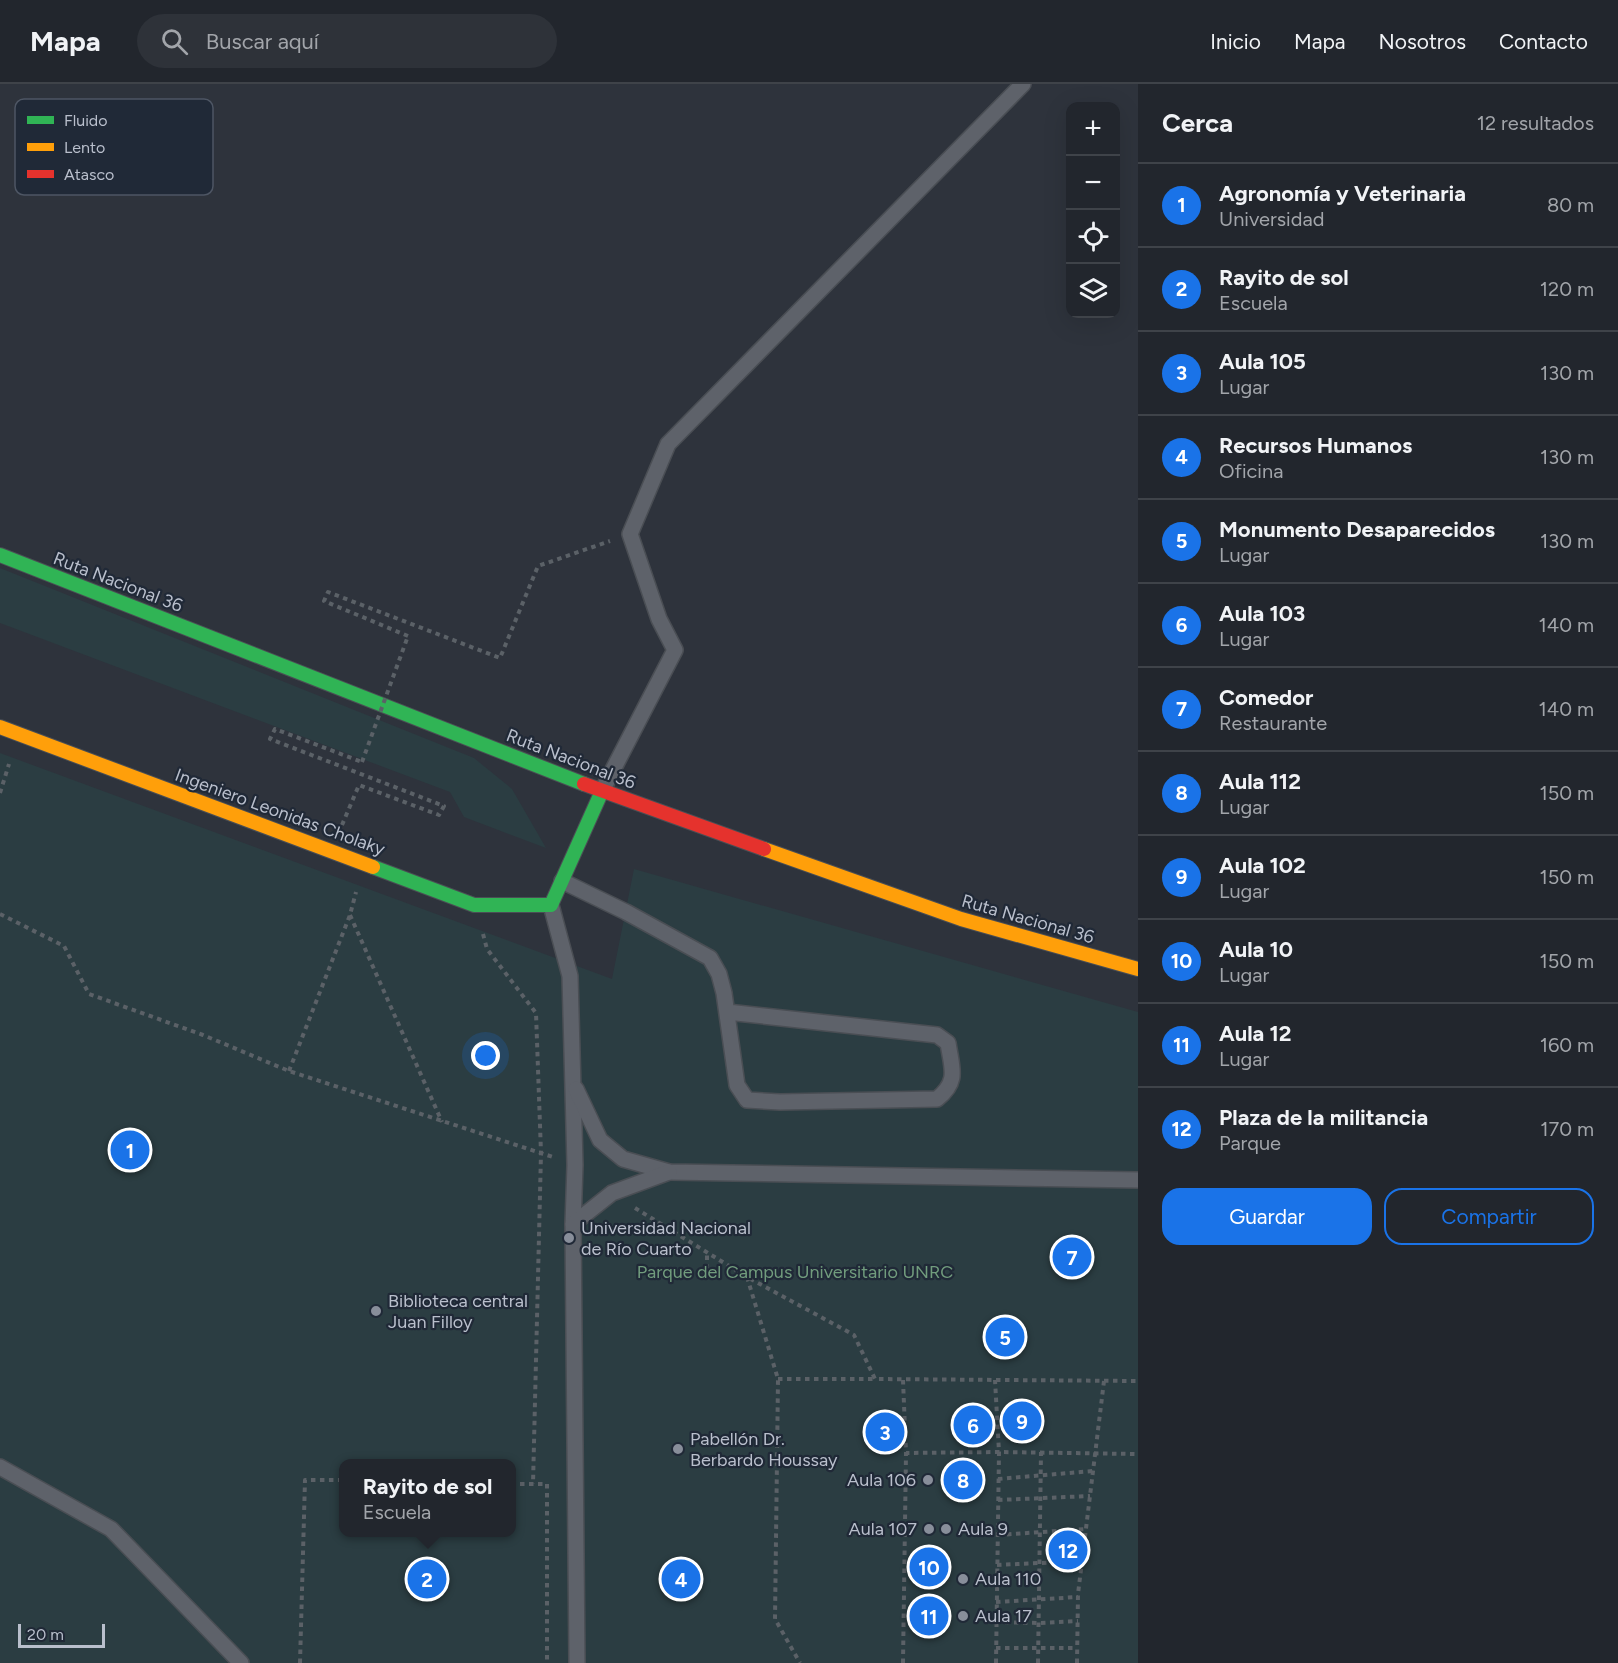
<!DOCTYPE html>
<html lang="es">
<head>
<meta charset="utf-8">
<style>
	:root { --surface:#22262d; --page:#2e3239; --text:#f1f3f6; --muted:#a2a5aa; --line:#3f4349; --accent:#1a73e8 }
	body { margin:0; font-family:Figtree,sans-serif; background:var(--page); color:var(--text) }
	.controls { position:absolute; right:18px; top:18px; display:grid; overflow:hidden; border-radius:12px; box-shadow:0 6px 24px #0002 }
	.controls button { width:54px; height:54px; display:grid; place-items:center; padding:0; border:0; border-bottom:2px solid var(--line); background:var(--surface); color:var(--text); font:30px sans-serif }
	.scale { position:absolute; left:18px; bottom:15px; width:87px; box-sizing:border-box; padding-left:6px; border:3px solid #b9bfcc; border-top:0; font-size:16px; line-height:21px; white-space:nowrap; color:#b9bfcc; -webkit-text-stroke:4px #202937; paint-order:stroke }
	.you { position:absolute; left:486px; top:972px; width:21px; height:21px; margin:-15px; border:4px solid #fff; border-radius:50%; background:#1a73e8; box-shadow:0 0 0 9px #1a73e833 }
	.badge { display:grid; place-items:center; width:39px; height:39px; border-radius:50%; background:var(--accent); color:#fff; font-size:20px; font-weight:700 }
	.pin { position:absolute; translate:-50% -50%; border:3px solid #fff; box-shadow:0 2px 6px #0006 }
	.popup { position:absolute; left:339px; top:1375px; width:177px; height:78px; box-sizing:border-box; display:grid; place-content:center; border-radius:12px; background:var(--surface); filter:drop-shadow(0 2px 4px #0005); font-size:20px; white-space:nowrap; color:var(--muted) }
	.popup b { font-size:22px; color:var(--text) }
	.popup::after { content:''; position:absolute; left:50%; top:100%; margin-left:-12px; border:12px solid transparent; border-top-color:var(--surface) }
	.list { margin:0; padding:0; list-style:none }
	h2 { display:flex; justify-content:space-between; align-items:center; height:78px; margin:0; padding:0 24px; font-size:26px }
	h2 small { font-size:20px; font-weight:400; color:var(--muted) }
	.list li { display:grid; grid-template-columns:39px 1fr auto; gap:18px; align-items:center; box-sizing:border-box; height:84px; padding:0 24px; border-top:2px solid var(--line) }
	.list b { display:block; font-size:22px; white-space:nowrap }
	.list p { margin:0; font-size:20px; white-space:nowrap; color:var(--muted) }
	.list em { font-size:20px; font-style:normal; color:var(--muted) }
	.actions { display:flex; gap:12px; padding:18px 24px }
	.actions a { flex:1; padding:14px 0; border:2px solid var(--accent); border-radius:18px; text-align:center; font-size:21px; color:var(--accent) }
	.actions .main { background:var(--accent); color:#fff }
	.icon { flex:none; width:33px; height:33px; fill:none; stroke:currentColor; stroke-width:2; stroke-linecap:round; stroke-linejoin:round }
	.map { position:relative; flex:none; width:1138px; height:1579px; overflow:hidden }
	header { display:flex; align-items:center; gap:36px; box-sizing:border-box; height:84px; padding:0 30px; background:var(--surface); border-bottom:2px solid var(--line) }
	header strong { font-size:28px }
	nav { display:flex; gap:33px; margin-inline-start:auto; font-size:21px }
	.search { width:420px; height:54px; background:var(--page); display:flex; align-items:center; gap:15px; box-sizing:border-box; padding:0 21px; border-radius:33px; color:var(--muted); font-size:22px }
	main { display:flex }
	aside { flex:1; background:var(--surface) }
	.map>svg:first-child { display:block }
	.green { fill:#2b3d42; fill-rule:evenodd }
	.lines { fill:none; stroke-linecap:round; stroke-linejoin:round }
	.lane-casing { stroke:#4a4e54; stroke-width:18 }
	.fast-casing { stroke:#4a4e54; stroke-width:16 }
	.slow-casing { stroke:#4a4e54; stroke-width:16 }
	.jam-casing { stroke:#4a4e54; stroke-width:16 }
	.path { stroke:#5b6167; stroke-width:4; stroke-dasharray:4.5 4.5; stroke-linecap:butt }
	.lane { stroke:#5e626a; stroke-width:15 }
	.fast { stroke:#30b455; stroke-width:14 }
	.slow { stroke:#ff9f0a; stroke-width:14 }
	.jam { stroke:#e5322d; stroke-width:14 }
	.path-bridge { stroke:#5b6167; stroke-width:4; stroke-dasharray:4.5 4.5; stroke-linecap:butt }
	.poi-dot { fill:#888e9a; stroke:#202937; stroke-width:2 }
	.labels { text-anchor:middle; stroke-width:4.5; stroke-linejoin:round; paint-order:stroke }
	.street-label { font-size:18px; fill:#b9bfcc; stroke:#202937 }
	.poi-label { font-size:18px; fill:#b9bfcc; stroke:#202937; text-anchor:start }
	.park-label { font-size:18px; fill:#719c7d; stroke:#202937 }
	.key { fill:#202937; stroke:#4e5664; stroke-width:1.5 }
	.key-label { font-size:16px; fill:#b9bfcc }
</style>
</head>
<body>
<header>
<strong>Mapa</strong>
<div class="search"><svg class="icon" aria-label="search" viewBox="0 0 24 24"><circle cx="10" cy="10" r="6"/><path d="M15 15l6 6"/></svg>Buscar aquí</div>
<nav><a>Inicio</a><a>Mapa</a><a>Nosotros</a><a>Contacto</a></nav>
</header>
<main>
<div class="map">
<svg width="1138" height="1579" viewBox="0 0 1138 1579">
	<rect width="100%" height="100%" fill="#2e333c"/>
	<g class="green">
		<polygon points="0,484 474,674 512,705 546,764 464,733 450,708 0,539"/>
		<path d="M 0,669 L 612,895 L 634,785 L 1138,928 L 1138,1579 L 0,1579 ZM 343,1380 L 511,1380 L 511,1448 L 343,1448 Z"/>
	</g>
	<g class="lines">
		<defs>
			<g id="lane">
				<polyline points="602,707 675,566 659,535 630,450 668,360 1023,0"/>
				<path d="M 562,797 L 626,828 L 710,874 L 719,890 L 724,909 L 737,1001 L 747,1016 L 780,1018 L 937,1015 C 959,997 952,985 948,959 L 937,951 L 727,928"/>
				<polyline points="551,821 570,892 575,1081 573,1140 577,1579"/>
				<polyline points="576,1005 600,1056 623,1075 669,1088 1138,1096"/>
				<polyline points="573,1140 612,1109 669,1088"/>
				<polyline points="0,1383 111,1445 241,1579"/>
			</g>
			<g id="fast">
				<polyline points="0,471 584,700"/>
				<polyline points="373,783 474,821 551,821 602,707"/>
			</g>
			<g id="slow">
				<polyline points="0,643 373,783"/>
				<polyline points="764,765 961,835 1138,885"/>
			</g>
			<polyline id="jam" points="584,700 764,765"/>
		</defs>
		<use href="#lane" class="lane-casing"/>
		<use href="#fast" class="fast-casing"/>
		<use href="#slow" class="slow-casing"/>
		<use href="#jam" class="jam-casing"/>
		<g class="path">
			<polyline points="408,552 324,517 328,508 500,574 538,482 610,457"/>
			<polyline points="0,709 9,680"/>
			<polyline points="342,741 359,701 439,731 444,722 270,655 275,645 362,678"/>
			<polyline points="0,830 64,862 89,910 203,951 289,987 553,1073"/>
			<polyline points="350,831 442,1038"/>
			<polyline points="483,850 487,865 536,929 541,1069 533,1400"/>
			<polyline points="289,987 350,831 356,808"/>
			<polyline points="635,1124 747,1193 854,1251 875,1295 1138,1297"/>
			<polyline points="747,1193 778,1295 775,1535 800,1579"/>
			<polyline points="707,1194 707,1168"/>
			<polyline points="778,1295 875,1295"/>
			<polyline points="903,1296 906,1369 999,1368 995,1296"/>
			<polyline points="998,1395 1093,1387"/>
			<polyline points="511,1400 547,1400 547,1579"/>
			<polyline points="998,1416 1090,1412"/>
			<polyline points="998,1451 1086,1445"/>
			<polyline points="997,1481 1082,1477"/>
			<polyline points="996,1518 1078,1513"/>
			<polyline points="996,1538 1039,1539 1078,1537"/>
			<polyline points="996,1564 1077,1564"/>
			<polyline points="300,1579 305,1396 343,1396"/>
			<polyline points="903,1579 906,1369"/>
			<polyline points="996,1579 999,1368 1138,1370"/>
			<polyline points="1038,1579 1041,1368"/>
			<polyline points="1077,1579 1078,1510 1104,1297"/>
		</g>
		<use href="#lane" class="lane"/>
		<use href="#fast" class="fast"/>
		<use href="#slow" class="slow"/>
		<use href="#jam" class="jam"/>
		<polyline class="path-bridge" points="362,678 408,552"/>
	</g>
	<g class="poi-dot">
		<circle cx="569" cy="1154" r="6"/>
		<circle cx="376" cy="1227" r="6"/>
		<circle cx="678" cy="1365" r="6"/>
		<circle cx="928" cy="1396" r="6"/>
		<circle cx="929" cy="1445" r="6"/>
		<circle cx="946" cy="1445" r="6"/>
		<circle cx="963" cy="1495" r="6"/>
		<circle cx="963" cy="1532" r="6"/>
	</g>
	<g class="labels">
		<g class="street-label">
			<text transform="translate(118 498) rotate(21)" y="6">Ruta Nacional 36</text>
			<text transform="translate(571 675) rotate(21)" y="6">Ruta Nacional 36</text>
			<text transform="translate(280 728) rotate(20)" y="6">Ingeniero Leonidas Cholaky</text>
			<text transform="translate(1028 835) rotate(16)" y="6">Ruta Nacional 36</text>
		</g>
		<g class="poi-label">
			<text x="581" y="1150">Universidad Nacional<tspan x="581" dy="21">de Río Cuarto</tspan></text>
			<text x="388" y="1223">Biblioteca central<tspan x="388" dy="21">Juan Filloy</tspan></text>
			<text x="690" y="1361">Pabellón Dr.<tspan x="690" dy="21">Berbardo Houssay</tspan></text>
			<text x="916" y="1402" text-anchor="end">Aula 106</text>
			<text x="917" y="1451" text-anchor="end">Aula 107</text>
			<text x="958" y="1451">Aula 9</text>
			<text x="975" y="1501">Aula 110</text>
			<text x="975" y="1538">Aula 17</text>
		</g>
		<g class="park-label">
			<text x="795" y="1194">Parque del Campus Universitario UNRC</text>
		</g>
	</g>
	<rect x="15" y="15" width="198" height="96" rx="9" class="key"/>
	<rect x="27" y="32" width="27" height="8" fill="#30b455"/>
	<rect x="27" y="59" width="27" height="8" fill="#ff9f0a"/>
	<rect x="27" y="86" width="27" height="8" fill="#e5322d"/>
	<g class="key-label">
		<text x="64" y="42">Fluido</text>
		<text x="64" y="69">Lento</text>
		<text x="64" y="96">Atasco</text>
	</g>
</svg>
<div class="controls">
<button>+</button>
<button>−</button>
<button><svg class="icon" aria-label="locate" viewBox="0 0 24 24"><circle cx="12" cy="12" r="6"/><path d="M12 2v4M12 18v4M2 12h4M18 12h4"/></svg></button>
<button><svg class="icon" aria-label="layers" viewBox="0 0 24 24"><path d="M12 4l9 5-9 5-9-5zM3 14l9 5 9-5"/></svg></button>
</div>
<div class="scale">20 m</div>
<div class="you"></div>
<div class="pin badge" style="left:130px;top:1066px">1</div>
<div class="pin badge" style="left:427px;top:1495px">2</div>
<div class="popup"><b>Rayito de sol</b>Escuela</div>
<div class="pin badge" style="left:885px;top:1348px">3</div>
<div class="pin badge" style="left:681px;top:1495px">4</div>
<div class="pin badge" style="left:1005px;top:1253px">5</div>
<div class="pin badge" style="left:973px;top:1341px">6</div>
<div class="pin badge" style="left:1072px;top:1173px">7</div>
<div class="pin badge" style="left:963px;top:1396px">8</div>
<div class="pin badge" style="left:1022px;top:1337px">9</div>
<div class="pin badge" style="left:929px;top:1483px">10</div>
<div class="pin badge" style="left:929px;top:1532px">11</div>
<div class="pin badge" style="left:1068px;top:1466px">12</div>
</div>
<aside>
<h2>Cerca<small>12 resultados</small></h2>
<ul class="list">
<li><span class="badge">1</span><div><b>Agronomía y Veterinaria</b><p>Universidad</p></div><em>80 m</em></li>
<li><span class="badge">2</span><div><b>Rayito de sol</b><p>Escuela</p></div><em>120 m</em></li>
<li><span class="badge">3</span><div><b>Aula 105</b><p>Lugar</p></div><em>130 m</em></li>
<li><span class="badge">4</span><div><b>Recursos Humanos</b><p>Oficina</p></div><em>130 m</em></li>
<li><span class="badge">5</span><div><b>Monumento Desaparecidos</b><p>Lugar</p></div><em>130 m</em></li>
<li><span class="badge">6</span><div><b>Aula 103</b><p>Lugar</p></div><em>140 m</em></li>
<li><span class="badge">7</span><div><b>Comedor</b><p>Restaurante</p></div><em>140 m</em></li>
<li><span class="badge">8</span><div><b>Aula 112</b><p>Lugar</p></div><em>150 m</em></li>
<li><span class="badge">9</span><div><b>Aula 102</b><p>Lugar</p></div><em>150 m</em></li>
<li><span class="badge">10</span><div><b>Aula 10</b><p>Lugar</p></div><em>150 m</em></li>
<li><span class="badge">11</span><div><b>Aula 12</b><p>Lugar</p></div><em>160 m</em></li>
<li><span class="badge">12</span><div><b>Plaza de la militancia</b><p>Parque</p></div><em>170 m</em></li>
</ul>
<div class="actions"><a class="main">Guardar</a><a>Compartir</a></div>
</aside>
</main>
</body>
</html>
